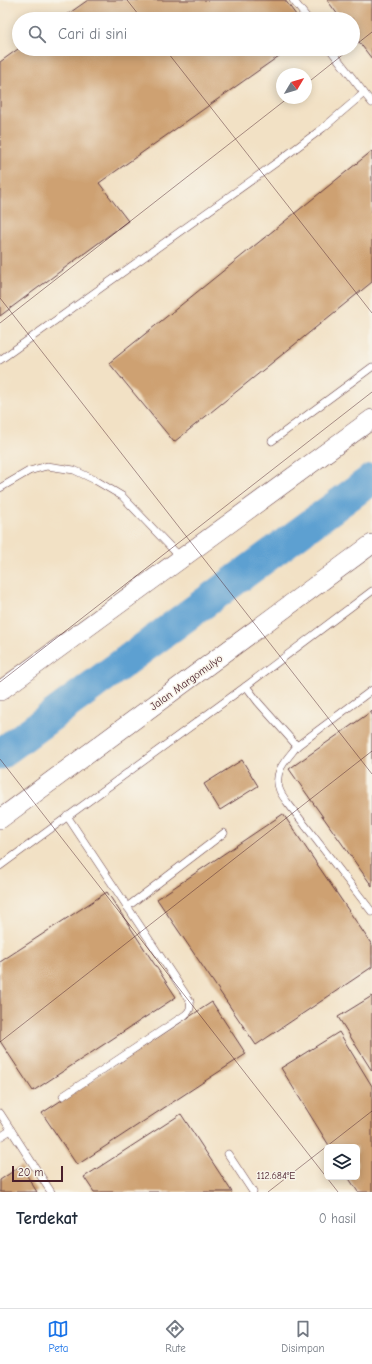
<!DOCTYPE html>
<html lang="id">
<head>
<meta charset="utf-8">
<style>
	:root { --surface:#fff; --page:#f6f6f7; --text:#1f2937; --muted:#747a83; --line:#e0e1e3; --accent:#1a73e8 }
	body { margin:0; font-family:"Comic Neue",sans-serif; background:var(--page); color:var(--text) }
	.controls { position:absolute; right:12px; bottom:12px; display:grid; overflow:hidden; border-radius:6px; box-shadow:0 2px 10px #0003 }
	.controls button { width:36px; height:36px; display:grid; place-items:center; padding:0; border:0; border-bottom:1px solid var(--line); background:var(--surface); color:var(--text); font:20px sans-serif }
	.compass { position:absolute; left:276px; top:68px; width:36px; height:36px; border-radius:50%; background:var(--surface); box-shadow:0 2px 10px #0003; rotate:52deg }
	.scale { position:absolute; left:12px; bottom:10px; width:51px; box-sizing:border-box; padding-left:4px; border:2px solid #4a1f2b; border-top:0; font-size:11px; line-height:14px; white-space:nowrap; color:#4a1f2b; -webkit-text-stroke:3px #f7f3e8; paint-order:stroke }
	.list { margin:0; padding:0; list-style:none }
	h2 { display:flex; justify-content:space-between; align-items:center; height:52px; margin:0; padding:0 16px; font-size:17px }
	h2 small { font-size:13px; font-weight:400; color:var(--muted) }
	.icon { flex:none; width:22px; height:22px; fill:none; stroke:currentColor; stroke-width:2; stroke-linecap:round; stroke-linejoin:round }
	.map { position:relative; flex:none; width:372px; height:1192px; overflow:hidden }
	.search { position:absolute; background:var(--surface); box-shadow:0 2px 10px #0003; left:12px; right:12px; top:12px; height:44px; display:flex; align-items:center; gap:10px; box-sizing:border-box; padding:0 14px; border-radius:22px; color:var(--muted); font-size:15px }
	.sheet { height:116px; background:var(--surface) }
	nav { display:flex; justify-content:space-around; align-items:center; box-sizing:border-box; height:56px; border-top:1px solid var(--line); background:var(--surface); font-size:11px; color:var(--muted) }
	nav a { display:grid; justify-items:center; gap:2px }
	nav .on { color:var(--accent) }
	.map>svg:first-child { display:block }
	.lines { fill:none; stroke-linecap:round; stroke-linejoin:round }
	.river { stroke:#5da0d1; stroke-width:31 }
	.building { fill:#cea172 }
	.lane-casing { stroke:#633c42; stroke-width:8 }
	.secondary-casing { stroke:#633c42; stroke-width:20 }
	.lane { stroke:#fff; stroke-width:7 }
	.secondary { stroke:#fff; stroke-width:19 }
	.ticks { fill:none; stroke:#4a1f2b; stroke-width:1; stroke-opacity:0.45 }
	.labels { text-anchor:middle; stroke-width:3; stroke-linejoin:round; paint-order:stroke }
	.street-label { font-size:11px; fill:#4a1f2b; stroke:#f7f3e8 }
	.ticks-label { font-size:10px; text-anchor:middle; fill:#4a1f2b; stroke:#f7f3e8; stroke-width:3; stroke-linejoin:round; paint-order:stroke }
</style>
</head>
<body>
<div class="map">
<svg width="372" height="1192" viewBox="0 0 372 1192">
	<rect width="100%" height="100%" fill="#f7f3e8"/>
	<filter id="ink" filterUnits="userSpaceOnUse"><feTurbulence type="fractalNoise" baseFrequency=".025" numOctaves="2"/><feDisplacementMap in="SourceGraphic" scale="8" xChannelSelector="R" yChannelSelector="G"/><feConvolveMatrix kernelMatrix="1 2 1 2 8 2 1 2 1" color-interpolation-filters="sRGB"/></filter>
	<filter id="wash" filterUnits="userSpaceOnUse"><feTurbulence type="fractalNoise" baseFrequency=".012" numOctaves="4" result="noise"/><feDisplacementMap in="SourceGraphic" scale="16" xChannelSelector="R" yChannelSelector="G"/><feGaussianBlur stdDeviation="0.9" result="paint"/><feColorMatrix in="noise" values="0 0 0 0 0 0 0 0 0 0 0 0 0 0 0 0 0 1.4 0 .05"/><feComposite in="paint" operator="in"/></filter>
	<g filter="url(#wash)">
		<rect width="100%" height="100%" fill="#f2e1c5"/>
		<g class="lines">
			<polyline class="river" points="0,754 372,479"/>
		</g>
		<g id="blocks">
			<g class="building">
				<polygon points="88,0 285,0 299,19 61,19"/>
				<polygon points="327,0 372,0 372,59 353,34 353,19 341,19"/>
				<polygon points="18,49 289,49 99,183 128,221 0,316 0,62"/>
				<polygon points="372,151 372,282 174,442 109,363"/>
				<polygon points="372,711 372,886 289,769"/>
				<polygon points="242,760 258,786 220,810 204,784"/>
				<polygon points="283,814 372,945 372,967 256,1045 157,899"/>
				<polygon points="107,892 176,997 33,1091 0,1041 0,962"/>
				<polygon points="372,996 372,1071 338,1017"/>
				<polygon points="212,1002 246,1054 77,1165 42,1113"/>
				<polygon points="339,1032 372,1086 372,1192 358,1192 348,1177 357,1177 357,1147 330,1147 281,1068"/>
				<polygon points="181,1114 232,1192 94,1192 84,1177"/>
				<polygon points="21,1166 37,1192 0,1192 0,1180"/>
			</g>
		</g>
	</g>
	<g filter="url(#ink)">
		<use href="#blocks" fill-opacity="0" stroke="#633c42" stroke-width="1"/>
		<g class="lines">
			<defs>
				<g id="lane">
					<polyline points="293,0 308,19"/>
					<polyline points="364,93 372,103"/>
					<polyline points="0,360 280,160 323,128 364,93 330,49"/>
					<polyline points="272,441 372,367"/>
					<polyline points="0,488 29,471 47,466 74,470 95,480 122,496 181,558"/>
					<polyline points="246,686 258,702 297,746 372,690"/>
					<path d="M 297,746 C 288,758 273,771 279,788 C 280,793 284,798 287,802 L 372,912"/>
					<polyline points="0,866 246,686 372,591"/>
					<polyline points="127,907 224,833"/>
					<path d="M 63,1096 L 185,1015 C 190,1011 191,1008 190,1001 L 67,816"/>
					<polyline points="0,1113 11,1130 0,1137"/>
					<polyline points="11,1130 51,1192"/>
					<polyline points="228,1154 253,1192"/>
				</g>
				<g id="secondary">
					<polyline points="0,691 372,419"/>
					<polyline points="0,819 372,544"/>
				</g>
			</defs>
			<use href="#lane" class="lane-casing"/>
			<use href="#secondary" class="secondary-casing"/>
			<use href="#lane" class="lane"/>
			<use href="#secondary" class="secondary"/>
		</g>
	</g>
	<path class="ticks" d="M 127,0 L 142,19M 353,47 L 372,32M 165,49 L 372,313M 306,84 L 350,49M 0,298 L 372,774M 0,323 L 288,98M 0,682 L 372,392M 0,759 L 338,1192M 0,1042 L 372,751M 268,1192 L 372,1111"/>
	<g class="labels">
		<g class="street-label">
			<text transform="translate(186 682) rotate(-36)" y="4">Jalan Margomulyo</text>
		</g>
	</g>
	<g class="ticks-label">
		<text x="276" y="1179">112.684°E</text>
	</g>
</svg>
<div class="controls">
<button><svg class="icon" aria-label="layers" viewBox="0 0 24 24"><path d="M12 4l9 5-9 5-9-5zM3 14l9 5 9-5"/></svg></button>
</div>
<svg class="compass" viewBox="-18 -18 36 36"><path d="M0-13l5 13h-10z" fill="#e53935"/><path d="M0 13l5-13h-10z" fill="#747a83"/></svg>
<div class="scale">20 m</div>
<div class="search"><svg class="icon" aria-label="search" viewBox="0 0 24 24"><circle cx="10" cy="10" r="6"/><path d="M15 15l6 6"/></svg>Cari di sini</div>
</div>
<section class="sheet">
<h2>Terdekat<small>0 hasil</small></h2>
<ul class="list">
</ul>
</section>
<nav>
<a class="on"><svg class="icon" aria-label="map" viewBox="0 0 24 24"><path d="M3 6l6-2 6 2 6-2v14l-6 2-6-2-6 2zM9 4v14M15 6v14"/></svg>Peta</a>
<a><svg class="icon" aria-label="directions" viewBox="0 0 24 24"><path d="M12 3l9 9-9 9-9-9zM9 14v-3h6M13 9l2 2-2 2"/></svg>Rute</a>
<a><svg class="icon" aria-label="saved" viewBox="0 0 24 24"><path d="M7 4h10v16l-5-4-5 4z"/></svg>Disimpan</a>
</nav>
</body>
</html>
